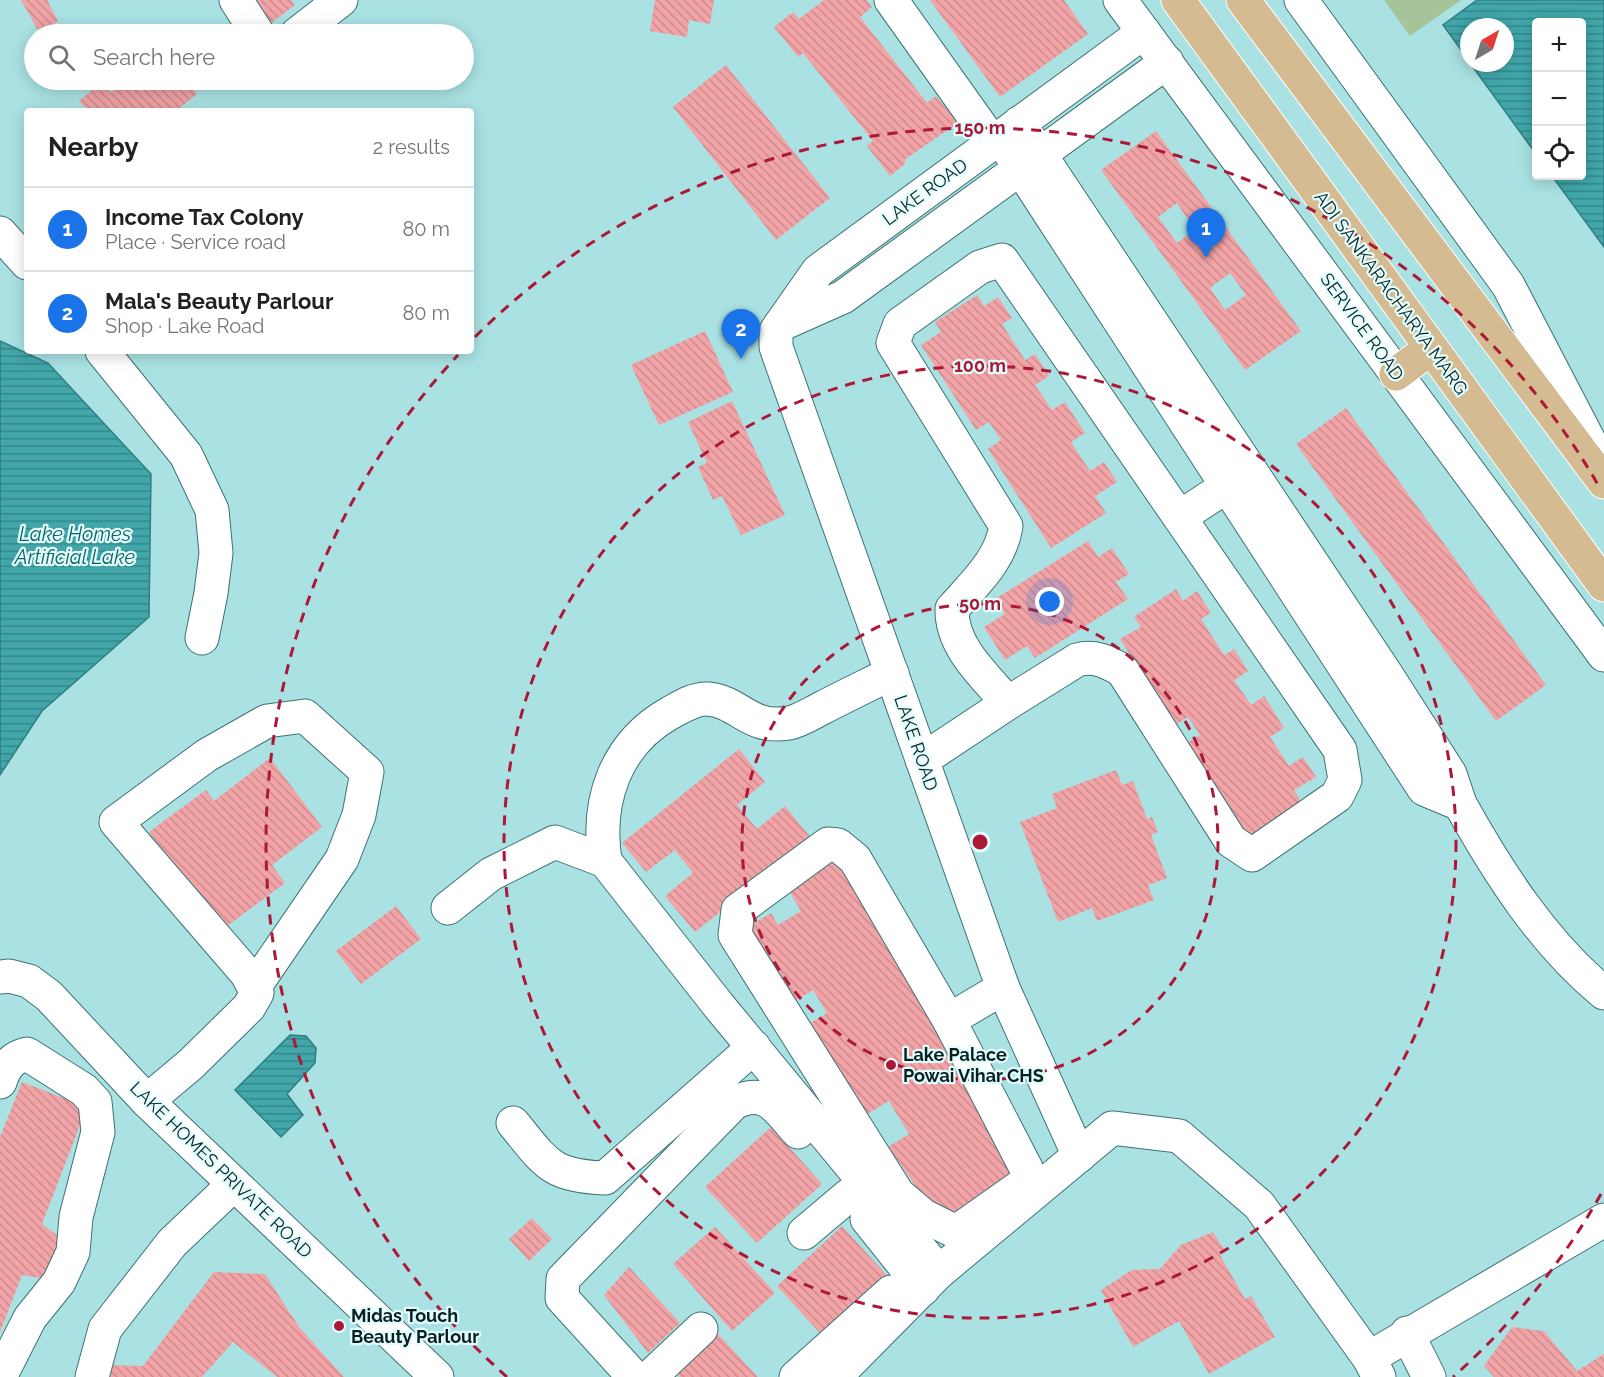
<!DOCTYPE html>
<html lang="en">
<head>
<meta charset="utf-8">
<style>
	:root { --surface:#fff; --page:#f2f2f2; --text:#202124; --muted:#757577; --line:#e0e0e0; --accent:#1a73e8 }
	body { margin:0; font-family:Raleway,sans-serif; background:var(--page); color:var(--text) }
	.controls { position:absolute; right:18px; top:18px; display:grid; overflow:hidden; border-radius:6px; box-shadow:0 3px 15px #0003 }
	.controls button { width:54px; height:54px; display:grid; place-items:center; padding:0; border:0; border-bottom:2px solid var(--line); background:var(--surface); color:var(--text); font:30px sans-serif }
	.compass { position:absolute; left:1460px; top:18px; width:54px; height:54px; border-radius:50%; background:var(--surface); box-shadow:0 3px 15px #0003; rotate:39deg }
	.you { position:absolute; left:1050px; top:602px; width:21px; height:21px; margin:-15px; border:4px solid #fff; border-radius:50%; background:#1a73e8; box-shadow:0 0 0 9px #1a73e833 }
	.badge { display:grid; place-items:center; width:39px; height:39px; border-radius:50%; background:var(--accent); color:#fff; font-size:20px; font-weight:700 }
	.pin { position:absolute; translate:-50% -50px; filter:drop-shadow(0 2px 3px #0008) }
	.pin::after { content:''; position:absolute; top:32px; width:21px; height:18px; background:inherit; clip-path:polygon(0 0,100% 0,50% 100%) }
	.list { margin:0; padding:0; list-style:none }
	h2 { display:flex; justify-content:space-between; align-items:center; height:78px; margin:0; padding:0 24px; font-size:26px }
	h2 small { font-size:20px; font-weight:400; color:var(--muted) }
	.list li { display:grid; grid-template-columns:39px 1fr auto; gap:18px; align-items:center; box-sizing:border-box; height:84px; padding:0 24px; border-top:2px solid var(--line) }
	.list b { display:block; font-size:22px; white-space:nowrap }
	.list p { margin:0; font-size:20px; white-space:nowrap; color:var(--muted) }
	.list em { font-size:20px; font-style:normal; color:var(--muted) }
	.icon { flex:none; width:33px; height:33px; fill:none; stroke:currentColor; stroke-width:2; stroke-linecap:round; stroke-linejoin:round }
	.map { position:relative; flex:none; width:1604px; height:1377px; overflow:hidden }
	.search { position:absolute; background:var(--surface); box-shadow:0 3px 15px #0003; left:24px; top:24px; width:450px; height:66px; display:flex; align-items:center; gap:15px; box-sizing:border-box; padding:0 21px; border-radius:33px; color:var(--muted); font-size:22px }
	.panel { position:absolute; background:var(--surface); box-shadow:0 3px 15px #0003; left:24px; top:108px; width:450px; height:246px; border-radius:6px }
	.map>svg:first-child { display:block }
	.park { fill:#a6c49a }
	.water { fill:url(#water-rules); stroke:#307e81; stroke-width:1.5 }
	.building { fill:url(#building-back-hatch); fill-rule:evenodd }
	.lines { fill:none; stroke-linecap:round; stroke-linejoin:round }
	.minor-casing { stroke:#3d7273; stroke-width:35 }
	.major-casing { stroke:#fff; stroke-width:35 }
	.minor { stroke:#fff; stroke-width:33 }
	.major { stroke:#d4bb92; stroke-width:33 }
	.ring { fill:none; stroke:#ad1837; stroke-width:3; stroke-dasharray:10 8 }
	.poi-dot { fill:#ad1837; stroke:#e2fdfd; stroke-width:2 }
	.labels { text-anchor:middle; stroke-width:4.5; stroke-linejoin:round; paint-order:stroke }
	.street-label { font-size:18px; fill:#091f20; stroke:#e2fdfd }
	.poi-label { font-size:18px; font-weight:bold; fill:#091f20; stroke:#e2fdfd; text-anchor:start }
	.water-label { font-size:20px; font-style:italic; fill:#106466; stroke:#e2fdfd }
	.centre { fill:#ad1837; stroke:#e2fdfd; stroke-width:3 }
	.ring-label { font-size:18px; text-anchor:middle; font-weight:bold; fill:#ad1837; stroke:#e2fdfd; stroke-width:4.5; stroke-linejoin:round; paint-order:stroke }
</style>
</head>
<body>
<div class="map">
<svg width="1604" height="1377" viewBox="0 0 1604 1377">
	<defs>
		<pattern id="water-rules" width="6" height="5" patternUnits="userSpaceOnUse" patternTransform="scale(1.5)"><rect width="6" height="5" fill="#41a7aa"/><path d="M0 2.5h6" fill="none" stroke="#35878a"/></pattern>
		<pattern id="building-back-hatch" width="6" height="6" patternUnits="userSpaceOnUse" patternTransform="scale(1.5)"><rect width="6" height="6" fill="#f1a3a6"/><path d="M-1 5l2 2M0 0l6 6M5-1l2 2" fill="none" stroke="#cd8c8f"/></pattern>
	</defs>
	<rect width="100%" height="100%" fill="#aae2e3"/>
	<polygon class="park" points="1384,0 1461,0 1410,36"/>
	<g class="water">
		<polygon points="1477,0 1604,0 1604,247 1552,176 1582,176 1582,22 1536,22 1536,154 1470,63 1505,63 1505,27 1469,27 1469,61 1443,25"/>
		<polygon points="0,341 48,363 151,474 149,617 42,711 0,775"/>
		<polygon points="290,1035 306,1036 316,1048 315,1063 287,1094 303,1115 281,1137 235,1090"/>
	</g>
	<g class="building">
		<polygon points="21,0 47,0 58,21 40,34"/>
		<polygon points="252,0 291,0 295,5 270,24"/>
		<polygon points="655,0 714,0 710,24 689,20 687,37 650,31"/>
		<polygon points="824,0 866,0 872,7 860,17 927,103 936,96 958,123 904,160 906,163 890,176 867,146 873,141 803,53 798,57 774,27 793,12 799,19"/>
		<polygon points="930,0 1064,0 1088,34 1000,97"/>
		<polygon points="726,65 830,198 776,240 673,107"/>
		<polygon points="127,80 185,80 197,94 176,111 88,111 79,101 102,82 111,93"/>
		<path d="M 1156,131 L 1301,331 L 1245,370 L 1101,170 ZM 1177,203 L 1195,230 L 1177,243 L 1158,217 ZM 1230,273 L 1246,295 L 1225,310 L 1210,288 Z"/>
		<polygon points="977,295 984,306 998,297 1012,318 1002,324 1025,360 1035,354 1049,376 1035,385 1052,410 1065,402 1085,433 1071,442 1090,471 1104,462 1117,482 1095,496 1106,513 1051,548 988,449 1001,440 989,422 976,430 921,345 941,332 935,322"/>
		<polygon points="705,331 733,392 659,425 631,365"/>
		<polygon points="732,401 785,515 741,535 722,496 713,500 698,467 707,463 688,422"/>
		<polygon points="1346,408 1546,685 1496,721 1296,444"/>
		<polygon points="1088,541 1098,557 1112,548 1129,574 1116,582 1128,599 1035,658 1027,646 1005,660 984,627 1005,614 995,599"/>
		<polygon points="1176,589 1183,601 1197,591 1211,613 1201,619 1224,655 1234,649 1248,671 1234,680 1251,705 1264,696 1284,728 1270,737 1289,766 1303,757 1316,777 1294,790 1305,808 1250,843 1187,743 1200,735 1188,717 1175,725 1120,639 1141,627 1134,617"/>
		<polygon points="739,749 765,782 737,805 757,829 785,806 812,839 695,932 665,896 693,873 675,850 646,872 622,843"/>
		<polygon points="270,758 322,827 272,865 285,883 223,929 149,832 206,790 214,801"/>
		<polygon points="1116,770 1122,785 1133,781 1147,819 1152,817 1158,832 1151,835 1167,878 1148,885 1154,900 1097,921 1092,908 1058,922 1020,822 1057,808 1052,794"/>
		<polygon points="839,855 1025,1177 944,1226 888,1147 909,1134 889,1101 856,1121 799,1030 827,1013 813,990 789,1005 743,930 771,913 778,925 801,911 787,887"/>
		<polygon points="396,906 421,939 361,984 336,951"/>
		<polygon points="22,1082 87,1107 42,1224 58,1236 62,1246 50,1274 40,1278 22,1275 0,1332 0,1137"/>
		<polygon points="771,1127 822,1184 757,1243 705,1187"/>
		<polygon points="532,1218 552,1239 529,1261 509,1239"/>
		<polygon points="842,1226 893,1282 828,1342 777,1286"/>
		<polygon points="715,1227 775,1293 732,1331 673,1264"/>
		<polygon points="1213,1232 1225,1251 1220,1255 1245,1299 1251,1296 1275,1337 1209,1374 1179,1321 1133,1347 1101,1290 1132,1270 1160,1269 1181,1245"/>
		<polygon points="629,1267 680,1323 648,1353 604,1295"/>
		<polygon points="214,1272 265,1274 299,1327 344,1377 277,1377 233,1342 202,1377 105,1377 102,1365 143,1366"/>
		<polygon points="1512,1327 1544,1331 1577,1371 1604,1354 1604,1377 1494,1377 1484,1366"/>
		<polygon points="718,1334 758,1377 680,1377 674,1369"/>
	</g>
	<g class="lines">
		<defs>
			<g id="minor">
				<polyline points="236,0 258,34"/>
				<polyline points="891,0 992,142"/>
				<polyline points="1120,0 1604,655"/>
				<polyline points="1301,0 1508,285 1598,458"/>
				<polyline points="297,34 341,0"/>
				<polyline points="1000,137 1424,789 1460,804 1450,774 1386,674 1019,123"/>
				<polyline points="0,233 27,263"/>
				<path d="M 1002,260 L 1340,750 L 1345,780 L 1337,796 L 1252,855 L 1231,841 L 1122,670 C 1107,662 1095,655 1077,660 L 1008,703 C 985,676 951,647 952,609 C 974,584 1001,560 1006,526 L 893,343 L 900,324 L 980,267 Z"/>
				<polyline points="780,325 843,297 1167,62"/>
				<polyline points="102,351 186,455 212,510 216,553 211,593 202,638"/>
				<polyline points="1180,517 1227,486"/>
				<polyline points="922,760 1008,703"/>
				<path d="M 1460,804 C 1498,872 1543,943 1604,993"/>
				<polygon points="828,844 838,845 855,859 949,1020 1026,1168 1029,1179 1024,1184 956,1232 924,1216 898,1194 735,935 738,910"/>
				<path d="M 605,861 C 596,801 615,744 670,713 C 681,707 695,698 708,699 C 740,702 749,730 789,723 C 800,721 812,713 822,708 C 845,696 868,685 892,673"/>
				<polyline points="448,908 491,874 555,842 605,861 719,1006 939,1272"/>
				<polyline points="0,977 9,976 29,981 49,996 147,1101 437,1377"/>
				<polyline points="949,1020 1003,988"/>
				<path d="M 0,1082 C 5,1067 11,1058 27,1054 L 84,1090 L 95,1102 L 98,1132 L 76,1217 L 73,1252 L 59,1282 L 30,1318 L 0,1377"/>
				<polyline points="147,1101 191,1064 249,1007 257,993 247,974 116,822 207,755 267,721 305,716 367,772 359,815 342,859 255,986"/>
				<path d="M 513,1123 C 546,1163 550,1176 605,1178 L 754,1047"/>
				<polyline points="1079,1156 1003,988 776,347 776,331 818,271 1144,32"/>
				<polyline points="867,1219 923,1289"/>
				<polyline points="804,1233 849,1195"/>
				<polyline points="1407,1333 1429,1377"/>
				<polyline points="1369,1358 1604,1220"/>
				<polyline points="92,1377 105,1329 172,1243 234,1184"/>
				<path d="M 634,1377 L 562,1298 L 563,1279 L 734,1103 C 766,1086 778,1110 798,1132"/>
				<polyline points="650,1377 701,1329"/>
				<polyline points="796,1377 891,1292"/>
				<polyline points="835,1377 939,1272 1112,1128 1179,1136 1259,1205 1369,1358 1379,1377"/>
			</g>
			<g id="major">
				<polyline points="1178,0 1604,585"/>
				<polyline points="1243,0 1604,482"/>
				<polyline points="1396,374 1431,348"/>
			</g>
		</defs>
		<use href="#minor" class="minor-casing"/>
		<use href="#major" class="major-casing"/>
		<use href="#minor" class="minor"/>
		<use href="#major" class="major"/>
	</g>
	<g class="ring">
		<circle cx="980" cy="842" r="238"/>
		<circle cx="980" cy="842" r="476"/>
		<path d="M1601 1194A714 714 0 0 1 1453 1377M507 1377A714 714 0 0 1 458 355M475 337A714 714 0 0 1 1601 490"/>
	</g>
	<g class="poi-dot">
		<circle cx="891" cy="1065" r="6"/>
		<circle cx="339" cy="1326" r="6"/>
	</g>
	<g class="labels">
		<g class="street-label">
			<text transform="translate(925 192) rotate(-36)" y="6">LAKE ROAD</text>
			<text transform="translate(1391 293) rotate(54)" y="6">ADI SANKARACHARYA MARG</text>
			<text transform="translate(1362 327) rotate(54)" y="6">SERVICE ROAD</text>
			<text transform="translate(916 743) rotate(71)" y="6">LAKE ROAD</text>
			<text transform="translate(221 1170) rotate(44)" y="6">LAKE HOMES PRIVATE ROAD</text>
		</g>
		<g class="poi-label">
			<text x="903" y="1061">Lake Palace<tspan x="903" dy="21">Powai Vihar CHS</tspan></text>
			<text x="351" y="1322">Midas Touch<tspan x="351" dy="21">Beauty Parlour</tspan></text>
		</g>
		<g class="water-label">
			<text x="75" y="541">Lake Homes<tspan x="75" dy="23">Artificial Lake</tspan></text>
		</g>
	</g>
	<circle cx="980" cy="842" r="9" class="centre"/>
	<g class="ring-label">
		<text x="980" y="134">150 m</text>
		<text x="980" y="372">100 m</text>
		<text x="980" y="610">50 m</text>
	</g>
</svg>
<div class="controls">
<button>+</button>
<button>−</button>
<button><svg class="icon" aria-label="locate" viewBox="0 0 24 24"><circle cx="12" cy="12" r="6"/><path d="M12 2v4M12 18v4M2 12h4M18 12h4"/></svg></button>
</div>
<svg class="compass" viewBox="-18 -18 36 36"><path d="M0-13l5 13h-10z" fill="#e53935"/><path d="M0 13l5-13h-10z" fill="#757577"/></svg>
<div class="you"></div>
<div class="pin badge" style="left:1206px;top:258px">1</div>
<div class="pin badge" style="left:741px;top:359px">2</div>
<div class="search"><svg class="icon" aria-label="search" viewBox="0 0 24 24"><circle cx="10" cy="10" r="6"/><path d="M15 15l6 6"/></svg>Search here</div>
<section class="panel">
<h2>Nearby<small>2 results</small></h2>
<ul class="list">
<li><span class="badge">1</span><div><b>Income Tax Colony</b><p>Place · Service road</p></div><em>80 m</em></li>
<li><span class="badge">2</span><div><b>Mala's Beauty Parlour</b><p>Shop · Lake Road</p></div><em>80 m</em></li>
</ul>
</section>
</div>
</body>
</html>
